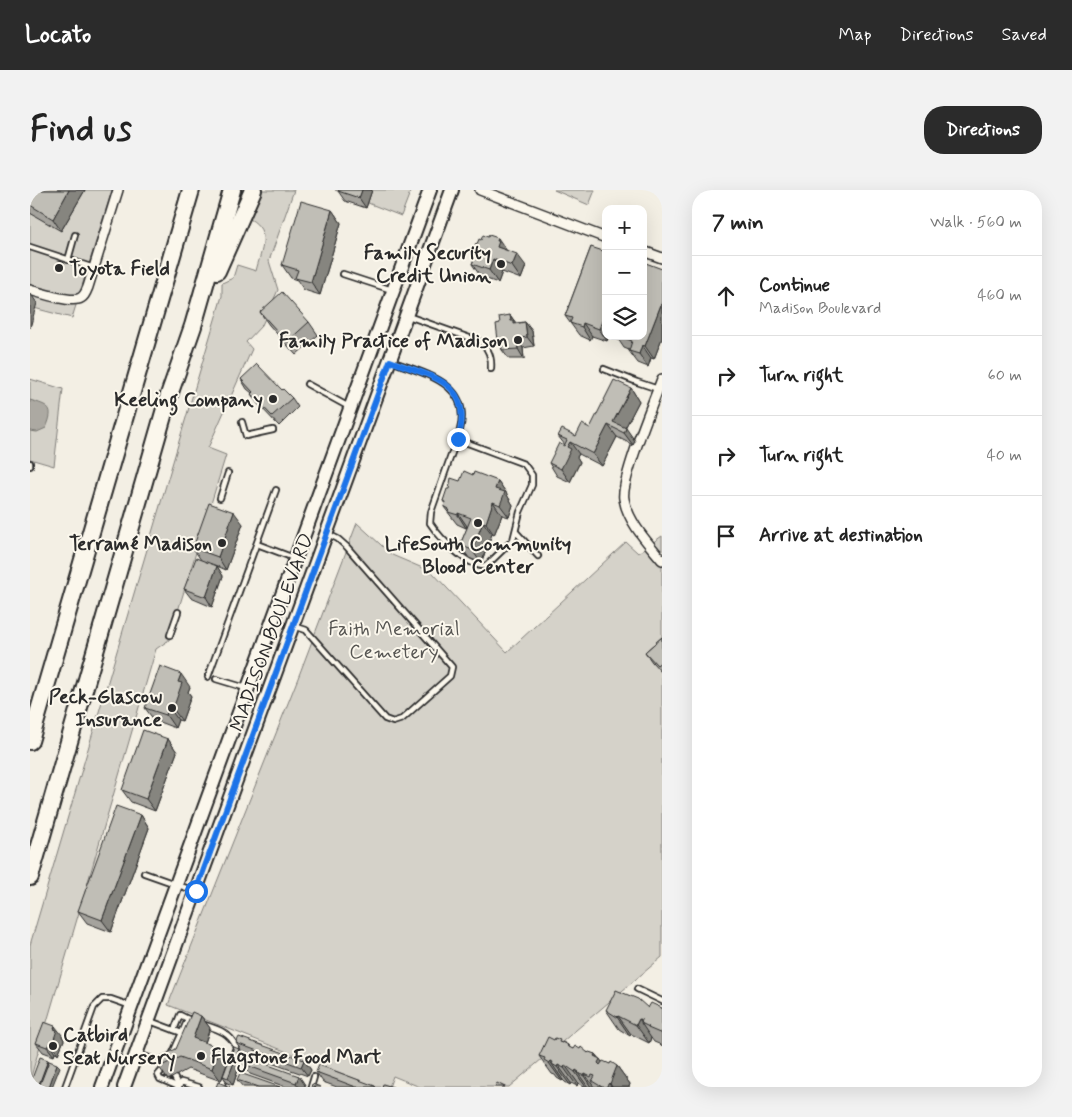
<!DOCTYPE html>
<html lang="en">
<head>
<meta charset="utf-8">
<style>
	:root { --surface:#fff; --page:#f2f2f2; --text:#222; --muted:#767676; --line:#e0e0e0; --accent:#2b2b2b }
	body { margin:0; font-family:Mynerve,sans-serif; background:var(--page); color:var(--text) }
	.controls { position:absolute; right:15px; top:15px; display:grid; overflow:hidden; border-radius:10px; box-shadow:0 5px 20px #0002 }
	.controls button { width:45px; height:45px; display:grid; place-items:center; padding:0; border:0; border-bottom:1px solid var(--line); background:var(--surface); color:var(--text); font:25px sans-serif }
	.stop { position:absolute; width:15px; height:15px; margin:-11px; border:4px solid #1a73e8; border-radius:50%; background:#fff }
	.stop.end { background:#1a73e8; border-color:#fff; box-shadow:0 1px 5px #0008 }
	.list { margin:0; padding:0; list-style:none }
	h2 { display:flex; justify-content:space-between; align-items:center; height:65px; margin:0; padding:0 20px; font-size:21px }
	h2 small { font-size:16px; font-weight:400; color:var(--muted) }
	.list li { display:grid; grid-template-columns:32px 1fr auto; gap:15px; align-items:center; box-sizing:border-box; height:80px; padding:0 20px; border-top:1px solid var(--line) }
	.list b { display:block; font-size:19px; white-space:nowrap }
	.list p { margin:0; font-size:16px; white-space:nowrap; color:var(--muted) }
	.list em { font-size:16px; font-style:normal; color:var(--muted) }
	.icon { flex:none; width:28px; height:28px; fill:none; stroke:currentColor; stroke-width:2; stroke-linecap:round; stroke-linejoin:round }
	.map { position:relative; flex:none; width:632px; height:897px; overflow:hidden; border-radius:20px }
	header { display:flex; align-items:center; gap:30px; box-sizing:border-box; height:70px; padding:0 25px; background:var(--accent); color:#fff }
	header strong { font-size:24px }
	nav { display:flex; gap:28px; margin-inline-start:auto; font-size:18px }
	.intro { display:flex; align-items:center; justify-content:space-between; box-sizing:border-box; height:120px; padding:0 30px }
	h1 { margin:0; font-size:35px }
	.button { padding:12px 22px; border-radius:20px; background:var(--accent); color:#fff; font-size:18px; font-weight:700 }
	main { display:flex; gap:30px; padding:0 30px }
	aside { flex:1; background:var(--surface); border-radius:20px; box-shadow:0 5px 20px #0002 }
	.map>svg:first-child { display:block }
	.green { fill:#d5d2c9; stroke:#807e7a }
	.water { fill:#aca9a2; stroke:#787772 }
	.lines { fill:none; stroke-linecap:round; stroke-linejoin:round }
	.lane-casing { stroke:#2b2b2b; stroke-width:8 }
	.street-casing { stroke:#2b2b2b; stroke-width:12 }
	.secondary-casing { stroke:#2b2b2b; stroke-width:16 }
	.highway-casing { stroke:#2b2b2b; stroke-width:20 }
	.lane { stroke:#fbf7ec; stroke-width:4.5 }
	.street { stroke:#fbf7ec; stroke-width:9 }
	.secondary { stroke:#fbf7ec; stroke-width:12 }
	.highway { stroke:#fbf7ec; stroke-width:16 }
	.wall { fill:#a5a39d; stroke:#2b2b2b }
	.shaded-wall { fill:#86857f; stroke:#2b2b2b }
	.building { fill:#c0beb6; stroke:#2b2b2b }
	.route { stroke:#1a73e8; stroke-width:6 }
	.poi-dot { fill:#2b2b2b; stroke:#fbf7ec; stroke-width:2 }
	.labels { text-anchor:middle; stroke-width:4; stroke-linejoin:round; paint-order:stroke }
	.poi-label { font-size:20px; font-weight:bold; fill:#2b2b2b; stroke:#fbf7ec; text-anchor:end }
	.park-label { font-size:20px; fill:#565552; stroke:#fbf7ec }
	.street-label { font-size:20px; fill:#2b2b2b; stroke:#fbf7ec }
</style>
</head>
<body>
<header>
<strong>Locato</strong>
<nav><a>Map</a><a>Directions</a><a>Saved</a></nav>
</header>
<div class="intro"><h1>Find us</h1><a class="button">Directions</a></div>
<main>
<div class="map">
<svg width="632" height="897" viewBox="0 0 632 897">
	<rect width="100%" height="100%" fill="#f3efe4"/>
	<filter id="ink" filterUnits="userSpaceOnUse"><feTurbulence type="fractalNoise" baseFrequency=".02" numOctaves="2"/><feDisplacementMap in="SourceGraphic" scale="10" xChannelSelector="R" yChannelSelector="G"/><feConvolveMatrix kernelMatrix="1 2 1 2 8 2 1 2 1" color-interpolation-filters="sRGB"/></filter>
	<g filter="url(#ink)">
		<g class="green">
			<polygon points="0,0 82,0 42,128 0,117"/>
			<path d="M 230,0 L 264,0 L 239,71 L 248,100 L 232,135 L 216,152 L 222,159 L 178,258 L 196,265 L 139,450 L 126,459 L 0,890 L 0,755 L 192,106 L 192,93 L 203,88 L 207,75 L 226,81 C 231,60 242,42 220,29 Z"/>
			<polygon points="305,0 381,0 371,26"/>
			<polygon points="524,0 565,0 559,15"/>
			<polygon points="0,189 33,199 24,276 0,269"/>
			<polygon points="327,333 362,365 402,382 477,462 596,352 608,363 632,346 632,767 479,897 390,897 363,886 359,897 346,897 138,815 268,488"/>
		</g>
		<path class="water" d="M 0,210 C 19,216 25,217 16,238 L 7,242 L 0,241 Z"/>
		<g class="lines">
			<defs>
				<g id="lane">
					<polyline points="0,57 64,78"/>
					<polyline points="38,70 45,45"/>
					<polyline points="313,84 362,100"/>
					<path d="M 378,126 L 451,152 C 459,159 462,168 461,179"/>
					<path d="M 361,171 C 395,184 442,193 430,240 L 401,322 L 400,333 C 410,348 438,378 456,376 L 483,350 L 490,322 L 502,295 L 502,285 L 494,274 L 427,249"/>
					<polyline points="574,179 607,192 628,199"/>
					<polyline points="277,194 319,217"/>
					<polyline points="212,232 216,246 243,240"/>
					<polyline points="0,273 0,276"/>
					<polyline points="190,308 198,283"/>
					<polyline points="486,342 508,366"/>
					<polyline points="227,354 264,368"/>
					<polyline points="264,436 276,440 355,529 363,532 372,529 420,486 422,477 317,357 308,349 298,344"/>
					<polyline points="140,445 148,422"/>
					<polyline points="178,487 246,300"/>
					<polyline points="186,489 216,498"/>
					<polyline points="114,683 165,701"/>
					<polyline points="607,799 632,811"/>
					<polyline points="120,831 152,843 158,829 163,830"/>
					<path d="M 172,834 C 187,839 200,842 206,857 L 204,863"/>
					<polyline points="144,840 150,825 158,829"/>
					<polyline points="108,864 131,872"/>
					<polyline points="142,865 152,843"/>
					<polyline points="135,877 128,885 130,889 149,897"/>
					<polyline points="144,887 149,897 151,892 169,897"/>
					<polyline points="35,897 64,817 72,809 81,809 101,816"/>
					<polyline points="191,897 196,884"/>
					<polyline points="281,897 284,887"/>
				</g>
				<g id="street">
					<polyline points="450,0 576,48"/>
					<polyline points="613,61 632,68"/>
					<path d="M 0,100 C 11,103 38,112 48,109 C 54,108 56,102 58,97 L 88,0"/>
					<path d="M 632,189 C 624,210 590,292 594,309 C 598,332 618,353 632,370"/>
				</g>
				<g id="secondary">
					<polyline points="72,897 400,0"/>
					<polyline points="94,897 422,0"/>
				</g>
				<g id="highway">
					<polyline points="187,81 223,0"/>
					<polyline points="0,551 161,0"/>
					<polyline points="0,687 139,205 163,136 202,0"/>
				</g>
			</defs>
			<use href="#lane" class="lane-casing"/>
			<use href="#street" class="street-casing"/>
			<use href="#secondary" class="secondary-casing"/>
			<use href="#highway" class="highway-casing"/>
			<use href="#lane" class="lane"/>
			<use href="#street" class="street"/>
			<use href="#secondary" class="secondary"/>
			<use href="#highway" class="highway"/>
		</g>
		<g class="wall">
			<polygon points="0,0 55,0 31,41 0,23"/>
			<polygon points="342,0 336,18 315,11 308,1"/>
			<polygon points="302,20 311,33 290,105 274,100 267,90 261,88 252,75"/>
			<polygon points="561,57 576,146 579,146 577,151 562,146 560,150 549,145 535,126"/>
			<polygon points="443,59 476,60 496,76 491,89 472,82 468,93 451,87 442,74 445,66 444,64 445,61"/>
			<polygon points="632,79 632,148 624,169 621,168 618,177 608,173 599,161 599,160 594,158 586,146 613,146"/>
			<polygon points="230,122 279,132 288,145 266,165 239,135"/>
			<polygon points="480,125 486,133 495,132 502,141 504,156 493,158 494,169 479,169 472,160 471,154 468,150 470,133"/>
			<polygon points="211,189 252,200 262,208 268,217 249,236 228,214 221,204 222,203 217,199"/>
			<polygon points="601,198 609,211 595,238 605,251 603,255 587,247 572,276 549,264 547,267 550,272 540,292 527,286 519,273 535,255 528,246 546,246 560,238"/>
			<polygon points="443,285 468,291 477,304 477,305 483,315 479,327 472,325 464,345 462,344 451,373 439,368 430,355 438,336 436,338 427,334 414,317 415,314 413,311 419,299 430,291"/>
			<polygon points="213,334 196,380 187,376 193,386 182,417 161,408 154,399 171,370 163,358"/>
			<polygon points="632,447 632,483 622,472 615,462"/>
			<polygon points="160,497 158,502 161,506 152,531 148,530 145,538 124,530 115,518"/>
			<polygon points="138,549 147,562 125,621 101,612 92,600"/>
			<polygon points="111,625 119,638 81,742 57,733 48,721"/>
			<polygon points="618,818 632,818 632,857 629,854 624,852 621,848 619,853 601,844 600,846 589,839 576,820"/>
			<polygon points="171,826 180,838 175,853 189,858 198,871 191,891 158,879 138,890 129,877 146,859"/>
			<polygon points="32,845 32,846 34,850 28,864 25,863 24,866 13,862 6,853"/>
			<polygon points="524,850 532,853 538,855 540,858 543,859 565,864 572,872 587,876 600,894 599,897 554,897 548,893 547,896 541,893 540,895 535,892 533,890 532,891 527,888 525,885 522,884 509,866"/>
			<polygon points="206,853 274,870 281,880 278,886 213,863"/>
			<polygon points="213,865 203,895 197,893 193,886"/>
			<polygon points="213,874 269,886 275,895 275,897 256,897 220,884"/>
			<polygon points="286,882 346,897 307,897 293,892"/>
			<polygon points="207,890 250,897 213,897"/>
		</g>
		<g class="shaded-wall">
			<polygon points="39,0 55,0 31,41 23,29"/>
			<polygon points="332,0 342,0 336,18 329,8"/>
			<polygon points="302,20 311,33 290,105 281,92"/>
			<polygon points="468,48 477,61 467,57"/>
			<polygon points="487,64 496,76 491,89 482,76"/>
			<polygon points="463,69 472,82 468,93 459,80"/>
			<polygon points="0,103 7,113 0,138"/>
			<polygon points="632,112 632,148 624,169 615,156"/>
			<polygon points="576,120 576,146 579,146 577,151 569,139"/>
			<polygon points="480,125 491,140 481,131"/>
			<polygon points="495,132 502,141 504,156 497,147"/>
			<polygon points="553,133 562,146 560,150 552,137"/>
			<polygon points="486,149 493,158 494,169 488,159"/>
			<polygon points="612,155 621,168 618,177 609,164"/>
			<polygon points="601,198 609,211 593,242 583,232"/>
			<polygon points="578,235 587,247 572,276 563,264"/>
			<polygon points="596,238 605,251 603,255 594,243"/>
			<polygon points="540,252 549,264 547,267 550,272 540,292 531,279 537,257"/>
			<polygon points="468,291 477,304 477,305 483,315 479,327 470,315 465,299"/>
			<polygon points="463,312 472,325 464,345 456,333"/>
			<polygon points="204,322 213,334 196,380 188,367"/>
			<polygon points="428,323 437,336 436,338 428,325"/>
			<polygon points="453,332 462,344 451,373 442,360"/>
			<polygon points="187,376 193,386 182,417 176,407"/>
			<polygon points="151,484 160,497 158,502 161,506 152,531 143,519 148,492"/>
			<polygon points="139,517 148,530 145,538 136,525"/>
			<polygon points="138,549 147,562 125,621 116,609"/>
			<polygon points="111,625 119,638 81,742 72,730"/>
			<polygon points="171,826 180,838 172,861 163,848"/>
			<polygon points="588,826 601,844 600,846 587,827"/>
			<polygon points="609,829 613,834 611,833 621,848 619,853 606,835"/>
			<polygon points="25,836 32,845 32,846 34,850 28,864 22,855"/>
			<polygon points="19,854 25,863 24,866 17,857"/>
			<polygon points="189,858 198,871 191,891 182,879"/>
			<polygon points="209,859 213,865 203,895 198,888"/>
			<polygon points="565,864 569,870 570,869 582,887 587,876 600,894 599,897 582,897 568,873 564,866"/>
			<polygon points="18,870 20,873 11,897 8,897"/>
			<polygon points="274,870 281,880 278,886 271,877"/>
			<polygon points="520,871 533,890 532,891 519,873"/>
			<polygon points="27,874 30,877 22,897 19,897"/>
			<polygon points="528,875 541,893 540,895 527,877"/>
			<polygon points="535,875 548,893 547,896 534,878"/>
			<polygon points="546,880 558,897 556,897 545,882"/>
			<polygon points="555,884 564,897 561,897 554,886"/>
			<polygon points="269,886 275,895 275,897 269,897 266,893"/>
			<polygon points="579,893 581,897 576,897"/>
		</g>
		<g class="building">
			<polygon points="0,0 39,0 23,29 0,15"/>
			<polygon points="309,0 332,0 329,8 308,1"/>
			<polygon points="271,11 302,20 281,92 265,88 268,80 252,75"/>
			<polygon points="453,45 458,47 459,45 468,48 467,51 469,51 467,57 487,64 482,76 463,69 459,80 442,74 446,65 444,64 446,59 443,59 446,53 447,54 449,49 451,50"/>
			<polygon points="561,57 576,62 576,120 569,139 553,133 552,137 540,133 542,128 535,126"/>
			<polygon points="613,72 632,79 632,112 615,156 612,155 609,164 599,161 602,151 589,146 613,146"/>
			<polygon points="252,102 279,132 257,152 230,122"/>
			<polygon points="480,125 481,131 484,131 484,134 495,132 497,147 486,149 488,159 472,160 471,150 468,150 466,134 470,133 469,127"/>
			<polygon points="227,174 252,200 253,199 262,208 242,226 221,204 223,202 211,189"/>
			<polygon points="584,190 601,198 583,232 596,238 594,243 578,235 563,264 540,252 537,257 541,259 531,279 519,273 529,253 534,256 537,250 528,246 532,239 546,246 552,234 560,238"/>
			<polygon points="434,281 443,285 444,282 468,291 465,299 475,302 470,315 463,312 456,333 453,332 442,360 430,355 441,328 428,323 428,325 418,322 419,319 414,317 415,312 413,311 417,299 419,299 421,288 430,291"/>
			<polygon points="179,313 204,322 188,367 163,358"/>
			<polygon points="166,368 187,376 176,407 154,399"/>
			<polygon points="632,447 632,471 627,475 615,462"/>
			<polygon points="130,476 151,484 148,492 152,493 143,519 139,517 136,525 115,518"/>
			<polygon points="113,540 138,549 116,609 92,600"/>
			<polygon points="86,616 111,625 72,730 48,721"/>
			<polygon points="586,800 608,809 618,818 621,813 632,818 632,844 618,838 619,837 611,833 612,830 609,829 606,835 588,826 587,827 576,820"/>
			<polygon points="162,822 171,826 163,848 189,858 182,879 150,867 129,877 125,869 146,859"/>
			<polygon points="14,832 25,836 24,839 27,840 22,855 19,854 17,857 6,853"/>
			<polygon points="209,847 274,870 271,877 206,853"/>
			<polygon points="518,847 524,850 525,848 530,850 529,852 532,853 533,852 538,855 537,856 543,859 545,856 550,859 551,857 558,863 559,862 565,864 564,866 570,869 568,873 570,875 573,871 580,874 581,872 587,876 580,894 579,893 576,897 572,897 562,891 565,886 562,885 561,887 555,884 554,886 548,883 549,882 546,880 545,882 535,875 534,878 528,875 527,877 522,874 523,872 520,871 519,873 514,870 515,868 509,866"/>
			<polygon points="204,857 209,859 198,888 193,886"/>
			<polygon points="10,867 18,870 8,897 0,897 0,894"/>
			<polygon points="216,867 269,886 266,893 213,874"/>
			<polygon points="19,871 27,874 19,897 9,897"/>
			<polygon points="289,875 345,896 345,897 326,897 286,882"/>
			<polygon points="210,883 250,897 228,897 207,890"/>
			<polygon points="188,892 200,897 186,897"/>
			<polygon points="467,893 475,897 465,897"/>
			<polygon points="282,894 291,897 281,897"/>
			<polygon points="353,894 363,897 352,897"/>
		</g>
	</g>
	<g class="lines" filter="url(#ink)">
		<path class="route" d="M 166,701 L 360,171 C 402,187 445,192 428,249"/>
	</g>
	<g class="poi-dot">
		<circle cx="471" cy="74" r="5"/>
		<circle cx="29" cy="78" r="5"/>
		<circle cx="488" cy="150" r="5"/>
		<circle cx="243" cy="209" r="5"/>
		<circle cx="448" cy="333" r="5"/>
		<circle cx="192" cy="353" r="5"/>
		<circle cx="142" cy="518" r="5"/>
		<circle cx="23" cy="856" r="5"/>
		<circle cx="171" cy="866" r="5"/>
	</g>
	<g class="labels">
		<g class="poi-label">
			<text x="461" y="69">Family Security<tspan x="461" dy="23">Credit Union</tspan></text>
			<text x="39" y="85" text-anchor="start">Toyota Field</text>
			<text x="478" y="157">Family Practice of Madison</text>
			<text x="233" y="216">Keeling Company</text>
			<text x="182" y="360">Terramé Madison</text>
			<text x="448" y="360" text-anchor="middle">LifeSouth Community<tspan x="448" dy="23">Blood Center</tspan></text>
			<text x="132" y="513">Peck-Glascow<tspan x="132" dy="23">Insurance</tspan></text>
			<text x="33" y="851" text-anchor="start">Catbird<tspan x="33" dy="23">Seat Nursery</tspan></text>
			<text x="181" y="873" text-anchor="start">Flagstone Food Mart</text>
		</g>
		<g class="park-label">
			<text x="364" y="445">Faith Memorial<tspan x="364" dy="23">Cemetery</tspan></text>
		</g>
		<g class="street-label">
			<text transform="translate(241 442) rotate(-70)" y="7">MADISON BOULEVARD</text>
		</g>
	</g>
</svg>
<div class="controls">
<button>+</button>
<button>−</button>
<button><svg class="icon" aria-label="layers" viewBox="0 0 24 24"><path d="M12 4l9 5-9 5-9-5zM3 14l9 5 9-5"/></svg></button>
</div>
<div class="stop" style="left:166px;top:701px"></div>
<div class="stop end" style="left:428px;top:249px"></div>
</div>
<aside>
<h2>7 min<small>Walk · 560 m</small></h2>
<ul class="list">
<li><svg class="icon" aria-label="ahead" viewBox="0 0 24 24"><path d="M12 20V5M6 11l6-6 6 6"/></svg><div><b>Continue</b><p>Madison Boulevard</p></div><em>460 m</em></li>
<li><svg class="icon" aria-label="right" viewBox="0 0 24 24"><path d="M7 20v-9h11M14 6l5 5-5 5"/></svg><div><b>Turn right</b></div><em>60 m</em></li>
<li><svg class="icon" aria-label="right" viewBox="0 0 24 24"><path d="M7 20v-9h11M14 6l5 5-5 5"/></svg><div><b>Turn right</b></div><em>40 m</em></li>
<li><svg class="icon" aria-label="arrive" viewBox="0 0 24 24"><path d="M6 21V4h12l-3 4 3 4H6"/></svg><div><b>Arrive at destination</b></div></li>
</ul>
</aside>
</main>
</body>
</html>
